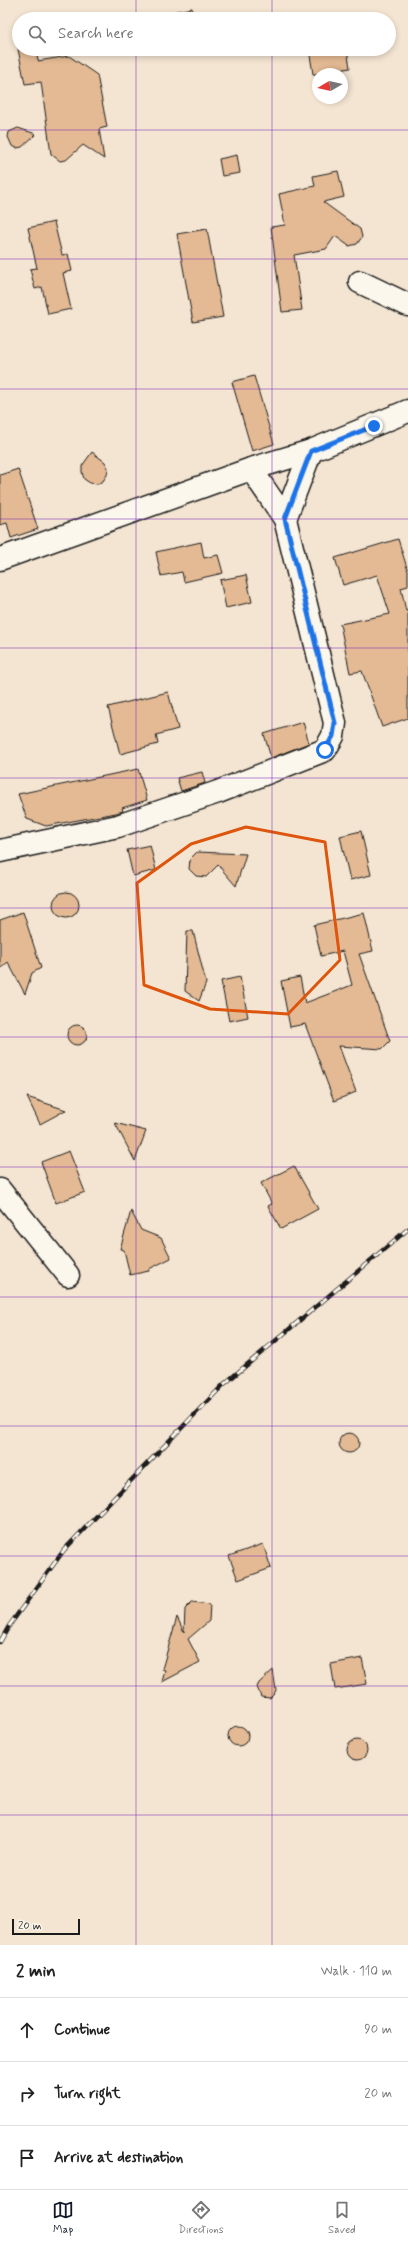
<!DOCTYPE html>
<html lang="en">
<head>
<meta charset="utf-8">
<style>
	:root { --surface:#fff; --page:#f2f2f2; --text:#222; --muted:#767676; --line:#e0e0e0; --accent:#111827 }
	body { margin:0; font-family:Mynerve,sans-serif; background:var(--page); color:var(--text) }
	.compass { position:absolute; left:312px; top:68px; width:36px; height:36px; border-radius:50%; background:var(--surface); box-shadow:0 2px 6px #0003; rotate:261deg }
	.scale { position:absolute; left:12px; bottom:10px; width:68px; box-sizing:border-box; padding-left:4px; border:2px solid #1c1c1c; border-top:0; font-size:11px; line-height:14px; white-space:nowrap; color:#1c1c1c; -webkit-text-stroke:3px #fbf7ec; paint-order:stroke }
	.stop { position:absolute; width:12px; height:12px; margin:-9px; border:3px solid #1a73e8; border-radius:50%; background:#fff }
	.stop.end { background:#1a73e8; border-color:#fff; box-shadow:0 1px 4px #0008 }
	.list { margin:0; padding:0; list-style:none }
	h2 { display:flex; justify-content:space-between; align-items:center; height:52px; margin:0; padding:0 16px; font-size:17px }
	h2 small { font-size:13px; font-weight:400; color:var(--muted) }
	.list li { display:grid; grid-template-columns:26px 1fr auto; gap:12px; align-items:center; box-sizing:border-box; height:64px; padding:0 16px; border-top:1px solid var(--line) }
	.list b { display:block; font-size:15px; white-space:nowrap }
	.list em { font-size:13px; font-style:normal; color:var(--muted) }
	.icon { flex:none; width:22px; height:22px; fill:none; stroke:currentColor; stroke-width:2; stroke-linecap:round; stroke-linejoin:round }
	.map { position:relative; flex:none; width:408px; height:1945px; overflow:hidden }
	.search { position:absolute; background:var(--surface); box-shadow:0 2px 6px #0003; left:12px; right:12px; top:12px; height:44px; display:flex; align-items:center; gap:10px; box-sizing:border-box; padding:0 14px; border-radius:22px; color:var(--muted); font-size:15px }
	.sheet { height:244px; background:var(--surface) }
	nav { display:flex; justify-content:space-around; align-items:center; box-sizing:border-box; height:56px; border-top:1px solid var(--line); background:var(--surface); font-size:11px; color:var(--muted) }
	nav a { display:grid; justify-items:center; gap:2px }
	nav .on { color:var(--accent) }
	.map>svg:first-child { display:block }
	.building { fill:#e4ba94; stroke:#1c1c1c }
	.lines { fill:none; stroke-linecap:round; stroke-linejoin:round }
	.minor-casing { stroke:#1c1c1c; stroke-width:25 }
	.minor { stroke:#fbf7ec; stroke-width:22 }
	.rail-casing { stroke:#1c1c1c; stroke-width:4.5 }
	.rail { stroke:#fbf7ec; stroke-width:3; stroke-dasharray:9; stroke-linecap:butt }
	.route { stroke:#1a73e8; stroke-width:5 }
	.marked { fill:none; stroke:#de560d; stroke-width:3; stroke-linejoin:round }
	.grid { fill:none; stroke:#7b2cbf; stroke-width:1; stroke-opacity:0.55 }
</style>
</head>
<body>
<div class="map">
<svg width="408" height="1945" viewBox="0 0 408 1945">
	<rect width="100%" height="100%" fill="#f4e5d2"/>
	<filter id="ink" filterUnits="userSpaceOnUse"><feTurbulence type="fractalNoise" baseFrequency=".025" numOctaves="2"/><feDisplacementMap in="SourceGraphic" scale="8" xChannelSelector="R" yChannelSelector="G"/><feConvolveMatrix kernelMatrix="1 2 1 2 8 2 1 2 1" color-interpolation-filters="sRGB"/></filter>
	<g filter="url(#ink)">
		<g class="building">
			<polygon points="192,8 194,19 141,19 141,18"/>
			<polygon points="18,49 36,49 38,61 69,56 97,75 107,127 99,129 104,159 83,145 66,160 60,161 51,154 41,82 25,84"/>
			<polygon points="309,49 347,49 350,68 333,71 334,74 313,74"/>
			<polygon points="18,128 36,134 22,147 17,148 12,146 8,137 9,132"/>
			<polygon points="237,155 240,173 222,176 219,159"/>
			<polygon points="338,171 344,197 323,202 360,229 362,237 357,244 349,246 335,236 326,249 294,255 302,310 282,312 271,227 285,225 279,194 315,186 313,176"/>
			<polygon points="54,222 62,255 68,254 72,271 63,273 71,309 48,314 42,287 35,289 30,269 37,268 28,228"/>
			<polygon points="207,229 223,317 193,322 177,234"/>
			<polygon points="254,376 274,444 252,451 232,382"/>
			<polygon points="92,452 105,462 108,468 107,475 103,481 97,484 90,483 84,479 82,472 82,466"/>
			<polygon points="18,469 38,529 11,538 7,523 0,525 0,475"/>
			<polygon points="398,539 408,571 408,586 401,588 406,611 408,610 408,718 382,727 362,671 350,673 340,624 390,614 377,575 343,585 335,558"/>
			<polygon points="201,542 204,558 218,555 223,573 184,582 182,572 161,576 156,552"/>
			<polygon points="246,575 252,602 226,608 220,580"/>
			<polygon points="168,692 178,729 156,735 158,744 120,754 108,707"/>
			<polygon points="303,722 309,743 271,758 264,734"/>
			<polygon points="138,769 147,800 122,808 123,811 116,813 46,826 27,819 18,794"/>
			<polygon points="202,772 205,783 181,791 177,778"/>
			<polygon points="361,831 371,875 350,880 340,836"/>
			<polygon points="150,845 156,870 133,876 127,850"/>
			<polygon points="197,852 246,854 236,886 218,865 206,877 196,876 189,869 190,859"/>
			<circle cx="66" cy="905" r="13"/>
			<polygon points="23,912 41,968 32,973 25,994 8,962 0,969 0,920"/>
			<polygon points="364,913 373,951 359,954 390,1041 382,1049 339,1046 356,1092 334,1101 305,1024 290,1027 281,981 300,977 305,1003 352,985 343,951 321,956 314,925"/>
			<polygon points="187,931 193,931 206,983 199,1001 185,991"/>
			<polygon points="240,977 248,1017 229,1021 221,981"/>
			<circle cx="77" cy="1035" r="10"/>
			<polygon points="27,1097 66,1110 40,1124"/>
			<polygon points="115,1123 146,1131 135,1161"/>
			<polygon points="69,1151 85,1192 56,1203 41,1162"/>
			<polygon points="294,1166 318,1209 281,1229 268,1206 272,1204 261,1183"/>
			<polygon points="131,1211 141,1230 161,1238 171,1258 149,1269 149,1271 130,1275 124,1250 120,1249"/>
			<circle cx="349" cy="1443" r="10"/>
			<polygon points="263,1544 271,1568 238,1580 229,1556"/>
			<polygon points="192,1602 210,1604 209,1621 188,1639 200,1662 162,1682 165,1670 162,1669 177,1617 184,1632 185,1609"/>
			<polygon points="362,1658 367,1684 335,1689 331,1664"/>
			<polygon points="273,1670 276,1690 274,1694 270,1698 261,1697 257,1687 259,1683"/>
			<circle cx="238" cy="1736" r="10"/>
			<circle cx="357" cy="1750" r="10"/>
		</g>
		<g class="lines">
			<defs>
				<g id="minor">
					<polyline points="360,282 408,305"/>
					<polyline points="285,519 311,451"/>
					<polyline points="0,559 251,469 311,451 408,411"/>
					<polyline points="0,851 118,826 218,792 325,750 333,736 335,723 285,519 251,469"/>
					<polyline points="0,1190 68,1275"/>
				</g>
			</defs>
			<use href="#minor" class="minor-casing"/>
			<use href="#minor" class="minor"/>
			<defs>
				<polyline id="rail" points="0,1642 9,1626 64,1550 223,1385 408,1229"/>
			</defs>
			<use href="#rail" class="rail-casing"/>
			<use href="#rail" class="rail"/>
		</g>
	</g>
	<g class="lines" filter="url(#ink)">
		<polyline class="route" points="325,750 333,736 335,723 285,519 311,451 374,426"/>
	</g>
	<path class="marked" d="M 246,827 L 325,842 L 340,960 L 288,1014 L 210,1009 L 144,985 L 137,883 L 191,844 Z"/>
	<path class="grid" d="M 136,0 L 136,19M 272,0 L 272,19M 136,49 L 136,1945M 272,49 L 272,1945M 0,130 L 408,130M 0,259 L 408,259M 0,389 L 408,389M 0,519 L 408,519M 0,648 L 408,648M 0,778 L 408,778M 0,908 L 408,908M 0,1037 L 408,1037M 0,1167 L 408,1167M 0,1297 L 408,1297M 0,1426 L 408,1426M 0,1556 L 408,1556M 0,1686 L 408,1686M 0,1815 L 408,1815"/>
</svg>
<svg class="compass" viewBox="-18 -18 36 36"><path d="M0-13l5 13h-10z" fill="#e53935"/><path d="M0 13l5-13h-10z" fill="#767676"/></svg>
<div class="scale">20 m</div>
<div class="stop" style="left:325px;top:750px"></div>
<div class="stop end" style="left:374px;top:426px"></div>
<div class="search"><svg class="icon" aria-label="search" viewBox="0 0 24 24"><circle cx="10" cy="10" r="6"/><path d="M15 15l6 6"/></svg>Search here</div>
</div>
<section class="sheet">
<h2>2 min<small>Walk · 110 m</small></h2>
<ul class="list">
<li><svg class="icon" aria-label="ahead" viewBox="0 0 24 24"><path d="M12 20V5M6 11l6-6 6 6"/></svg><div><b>Continue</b></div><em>90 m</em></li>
<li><svg class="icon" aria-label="right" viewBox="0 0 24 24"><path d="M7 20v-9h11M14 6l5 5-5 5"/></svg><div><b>Turn right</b></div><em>20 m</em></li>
<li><svg class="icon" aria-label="arrive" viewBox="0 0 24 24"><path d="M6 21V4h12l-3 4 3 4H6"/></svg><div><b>Arrive at destination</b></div></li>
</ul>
</section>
<nav>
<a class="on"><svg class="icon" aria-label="map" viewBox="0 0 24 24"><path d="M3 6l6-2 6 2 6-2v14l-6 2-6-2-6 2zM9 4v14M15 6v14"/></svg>Map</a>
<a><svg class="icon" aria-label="directions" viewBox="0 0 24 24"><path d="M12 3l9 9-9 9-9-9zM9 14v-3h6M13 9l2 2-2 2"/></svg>Directions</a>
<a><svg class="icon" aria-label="saved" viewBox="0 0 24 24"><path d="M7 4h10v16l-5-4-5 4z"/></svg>Saved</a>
</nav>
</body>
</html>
